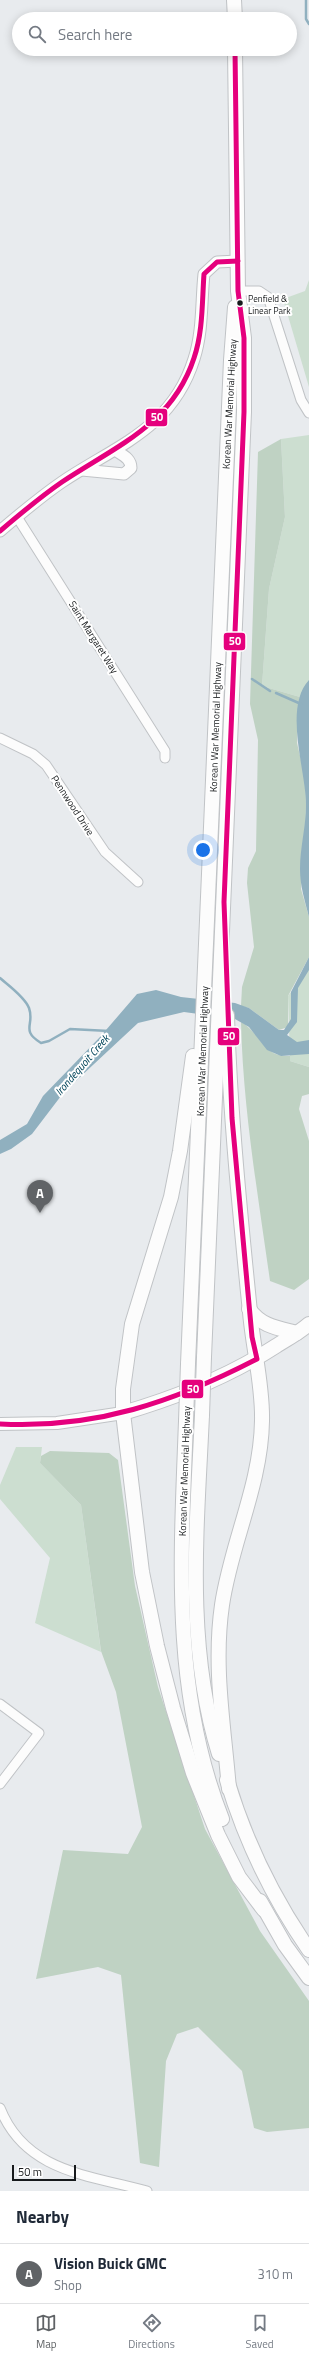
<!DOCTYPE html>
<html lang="en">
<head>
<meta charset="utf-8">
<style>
	:root { --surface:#fff; --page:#f2f2f3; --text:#1f2937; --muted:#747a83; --line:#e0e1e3; --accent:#606366 }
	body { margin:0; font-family:"Titillium Web",sans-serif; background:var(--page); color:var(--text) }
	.scale { position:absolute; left:12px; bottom:10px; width:64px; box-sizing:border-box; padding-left:4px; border:2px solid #171a1c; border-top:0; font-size:11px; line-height:14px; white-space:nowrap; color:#171a1c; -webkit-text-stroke:3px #fff; paint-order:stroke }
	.you { position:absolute; left:203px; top:850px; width:14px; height:14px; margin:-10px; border:3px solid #fff; border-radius:50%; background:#1a73e8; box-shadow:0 0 0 6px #1a73e833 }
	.badge { display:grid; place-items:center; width:26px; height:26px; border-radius:50%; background:var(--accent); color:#fff; font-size:13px; font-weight:700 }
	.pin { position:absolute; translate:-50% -33px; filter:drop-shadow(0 1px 2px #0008) }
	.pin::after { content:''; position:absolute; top:21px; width:14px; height:12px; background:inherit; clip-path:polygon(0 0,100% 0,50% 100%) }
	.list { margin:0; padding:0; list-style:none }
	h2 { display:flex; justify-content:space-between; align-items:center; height:52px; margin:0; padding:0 16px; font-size:17px }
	h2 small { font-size:13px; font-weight:400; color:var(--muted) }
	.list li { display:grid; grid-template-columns:26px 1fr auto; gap:12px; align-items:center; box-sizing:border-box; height:60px; padding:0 16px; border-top:1px solid var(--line) }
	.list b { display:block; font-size:15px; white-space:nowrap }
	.list p { margin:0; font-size:13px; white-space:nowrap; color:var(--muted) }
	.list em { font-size:13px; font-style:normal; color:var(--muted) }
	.icon { flex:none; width:22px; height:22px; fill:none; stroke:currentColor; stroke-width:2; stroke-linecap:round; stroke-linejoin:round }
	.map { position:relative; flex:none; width:309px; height:2191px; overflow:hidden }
	.search { position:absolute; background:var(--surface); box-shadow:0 2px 10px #0003; left:12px; right:12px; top:12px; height:44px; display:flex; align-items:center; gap:10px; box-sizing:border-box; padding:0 14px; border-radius:22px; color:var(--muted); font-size:15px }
	.sheet { height:112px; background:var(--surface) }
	nav { display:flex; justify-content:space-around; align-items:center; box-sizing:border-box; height:56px; border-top:1px solid var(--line); background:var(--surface); font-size:11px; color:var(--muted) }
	nav a { display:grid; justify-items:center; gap:2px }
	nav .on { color:var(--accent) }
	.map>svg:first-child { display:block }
	.green { fill:#ccded0 }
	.forest { fill:#bfd2c3 }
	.water { fill:#90b0bf }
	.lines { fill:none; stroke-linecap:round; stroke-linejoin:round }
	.stream { stroke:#90b0bf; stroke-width:2.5 }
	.minor-casing { stroke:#c0c3c6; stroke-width:11 }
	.tertiary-casing { stroke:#c0c3c6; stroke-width:13 }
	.secondary-casing { stroke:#c0c3c6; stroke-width:14 }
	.primary-casing { stroke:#c0c3c6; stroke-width:16 }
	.minor { stroke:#fcfcfc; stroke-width:9 }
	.tertiary { stroke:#fcfcfc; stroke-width:11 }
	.secondary { stroke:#fcfcfc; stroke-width:12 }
	.primary { stroke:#fcfcfc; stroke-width:14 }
	.primary-bridge-casing { stroke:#c0c3c6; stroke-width:16; stroke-linecap:butt }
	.primary-bridge { stroke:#fcfcfc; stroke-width:14 }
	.bus-1-casing { stroke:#fff; stroke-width:8 }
	.bus-1 { stroke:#e5007d; stroke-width:5 }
	.bus-dot { fill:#171a1c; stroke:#fff; stroke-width:1.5 }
	.labels { text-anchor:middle; stroke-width:4; stroke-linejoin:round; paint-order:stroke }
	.bus-label { font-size:9px; fill:#171a1c; stroke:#fff; text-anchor:start }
	.street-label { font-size:10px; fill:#171a1c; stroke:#fff }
	.water-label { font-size:11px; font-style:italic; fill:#014459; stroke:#fff }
	.line-badge { stroke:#fff; stroke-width:1.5 }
	.badge-label { font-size:11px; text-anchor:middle; font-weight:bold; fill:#fff }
</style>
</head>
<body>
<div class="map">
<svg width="309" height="2191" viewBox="0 0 309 2191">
	<rect width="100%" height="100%" fill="#e8ebee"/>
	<g class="green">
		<polygon points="309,280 309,387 283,299 305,291"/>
		<polygon points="309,435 309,917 298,705 300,697 262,686 269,589 285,517 281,439"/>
		<polygon points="309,969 309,1067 290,1061 288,996"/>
		<polygon points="16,1447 42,1447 40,1463 81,1505 101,1652 35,1623 50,1558 0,1499 0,1485"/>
	</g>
	<g class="forest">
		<polygon points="281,439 285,517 269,589 262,686 300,697 298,705 297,743 304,773 306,805 301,889 309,917 309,957 288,996 288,1027 279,1030 249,1008 241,1006 242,987 254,947 247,883 248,868 256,851 258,740 250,704 258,452"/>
		<path d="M 241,1022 C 261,1033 263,1058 290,1056 L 290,1061 L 309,1067 L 309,1094 L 302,1096 L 299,1109 L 309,1141 L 309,1279 L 294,1290 L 270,1281 C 258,1195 243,1109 241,1022 Z"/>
		<polygon points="50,1451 109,1453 118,1460 135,1586 158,1687 205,1829 260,1931 309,2001 309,2128 267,2132 254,2128 242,2071 198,2027 177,2034 166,2061 159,2167 140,2163 121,1975 98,1967 36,1979 63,1850 128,1854 142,1827 116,1692 101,1651 81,1505 40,1463 41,1456"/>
	</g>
	<g class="water">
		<path d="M 309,680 L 309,917 C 305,901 300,886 300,869 C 300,848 306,826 306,805 C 306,770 283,708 309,680 Z"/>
		<polygon points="309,957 309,970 298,988 297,1022 287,1035 297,1042 309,1040 309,1054 281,1056 267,1050 249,1027 235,1019 184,1012 138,1023 64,1092 32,1134 11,1149 0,1154 0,1140 27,1124 43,1096 100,1037 137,994 156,990 181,997 235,1003 249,1008 279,1030 284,1030 291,1019 291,992"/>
	</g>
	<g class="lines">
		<g class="stream">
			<polyline points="306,0 306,19 309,24"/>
			<polyline points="252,679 270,691"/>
			<polyline points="276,693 301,704"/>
			<path d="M 0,978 C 8,985 25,997 29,1008 C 35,1025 20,1030 41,1043 L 49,1041 L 70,1029 L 109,1031"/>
		</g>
		<defs>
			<g id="minor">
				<polyline points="238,291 259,291 268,297 301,400 309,413"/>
				<polyline points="17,517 165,751 165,758"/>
				<polyline points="0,738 33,754 46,765 105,852 138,882"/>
				<polyline points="0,1704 39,1733 0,1784"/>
				<path d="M 0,2108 C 25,2172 89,2175 147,2191"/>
			</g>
			<g id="tertiary">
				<path d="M 82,470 L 124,474 L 131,468 C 131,458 122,455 115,450"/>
				<path d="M 0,531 C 20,514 40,497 62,482 C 117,445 172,429 194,359 C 203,331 201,303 204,274 L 217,262 L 238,261"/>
			</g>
			<polyline id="secondary" points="0,1424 57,1423 123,1413"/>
			<g id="primary">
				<polyline points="234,0 235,19"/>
				<path d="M 227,1015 C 230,1114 240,1213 250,1312 C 253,1349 263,1385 262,1421 C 261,1485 231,1543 222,1605 C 213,1667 224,1727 229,1789"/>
				<polyline points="193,1056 180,1151 171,1197 132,1324 123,1389 123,1413 142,1572 157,1646 173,1708 193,1773 218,1835 239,1877 264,1910"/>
				<path d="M 249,1309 C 261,1326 277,1328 297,1333"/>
				<polyline points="204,1357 244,412 244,338 238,291 235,49"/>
				<polyline points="188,1364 231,360 235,307"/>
				<path d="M 123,1413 C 178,1397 228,1377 276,1346 C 287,1339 299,1333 309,1324"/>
				<path d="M 202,1415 C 197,1527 185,1645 219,1754"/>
				<path d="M 186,1421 C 181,1557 171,1690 222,1819"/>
				<path d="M 227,1780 C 245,1840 273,1898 309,1950"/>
				<polyline points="260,1901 285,1945 309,1978"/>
			</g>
		</defs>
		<use href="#minor" class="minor-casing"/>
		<use href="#tertiary" class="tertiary-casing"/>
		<use href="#secondary" class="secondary-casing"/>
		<use href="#primary" class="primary-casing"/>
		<use href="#minor" class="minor"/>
		<use href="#tertiary" class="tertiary"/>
		<use href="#secondary" class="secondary"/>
		<use href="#primary" class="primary"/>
		<defs>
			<g id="primary-bridge">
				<polyline points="202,1415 204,1357"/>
				<polyline points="186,1421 188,1364"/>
			</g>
		</defs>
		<use href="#primary-bridge" class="primary-bridge-casing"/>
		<use href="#primary-bridge" class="primary-bridge"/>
		<defs>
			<g id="bus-1">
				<path d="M 0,531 C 20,514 40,497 62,482 C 116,446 172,425 194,358 C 203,332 202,302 204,274 L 217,262 L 238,261"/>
				<path d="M 0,1424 C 95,1429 174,1402 257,1359 L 252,1337 L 232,1118 L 224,902 L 244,412 L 244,338 L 238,291 L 235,49"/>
			</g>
		</defs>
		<use href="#bus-1" class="bus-1-casing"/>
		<use href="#bus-1" class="bus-1"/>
	</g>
	<circle class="bus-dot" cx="240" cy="303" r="3.5"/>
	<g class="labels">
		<g class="bus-label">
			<text x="248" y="302">Penfield &amp;<tspan x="248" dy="12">Linear Park</tspan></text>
		</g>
		<g class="street-label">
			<text transform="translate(229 404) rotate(-87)" y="4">Korean War Memorial Highway</text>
			<text transform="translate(94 637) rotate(58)" y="4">Saint Margaret Way</text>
			<text transform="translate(215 727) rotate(-88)" y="4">Korean War Memorial Highway</text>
			<text transform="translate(73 805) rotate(57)" y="4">Pennwood Drive</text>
			<text transform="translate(202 1051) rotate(-88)" y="4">Korean War Memorial Highway</text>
			<text transform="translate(184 1471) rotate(-88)" y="4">Korean War Memorial Highway</text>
		</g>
		<g class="water-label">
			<text transform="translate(82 1065) rotate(-49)" y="4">Irondequoit Creek</text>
		</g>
	</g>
	<g class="line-badge">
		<rect x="145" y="408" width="23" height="19" rx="4" fill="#e5007d"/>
		<rect x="223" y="632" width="23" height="19" rx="4" fill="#e5007d"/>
		<rect x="217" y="1027" width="23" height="19" rx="4" fill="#e5007d"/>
		<rect x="181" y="1379" width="23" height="20" rx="4" fill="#e5007d"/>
	</g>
	<g class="badge-label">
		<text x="157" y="421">50</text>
		<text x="235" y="645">50</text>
		<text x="229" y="1040">50</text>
		<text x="193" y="1393">50</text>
	</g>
</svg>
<div class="scale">50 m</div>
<div class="you"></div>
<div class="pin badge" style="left:40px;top:1213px">A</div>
<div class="search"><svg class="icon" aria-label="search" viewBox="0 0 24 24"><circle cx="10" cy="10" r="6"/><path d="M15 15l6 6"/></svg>Search here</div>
</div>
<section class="sheet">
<h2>Nearby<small></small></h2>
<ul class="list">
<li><span class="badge">A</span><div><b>Vision Buick GMC</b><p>Shop</p></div><em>310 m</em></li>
</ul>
</section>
<nav>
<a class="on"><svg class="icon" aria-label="map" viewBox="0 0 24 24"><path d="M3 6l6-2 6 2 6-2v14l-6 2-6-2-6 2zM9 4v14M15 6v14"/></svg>Map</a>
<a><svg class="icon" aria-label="directions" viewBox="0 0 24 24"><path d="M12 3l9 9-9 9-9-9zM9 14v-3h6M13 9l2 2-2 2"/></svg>Directions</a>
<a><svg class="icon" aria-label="saved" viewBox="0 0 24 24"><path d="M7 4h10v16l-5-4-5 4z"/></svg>Saved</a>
</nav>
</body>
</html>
